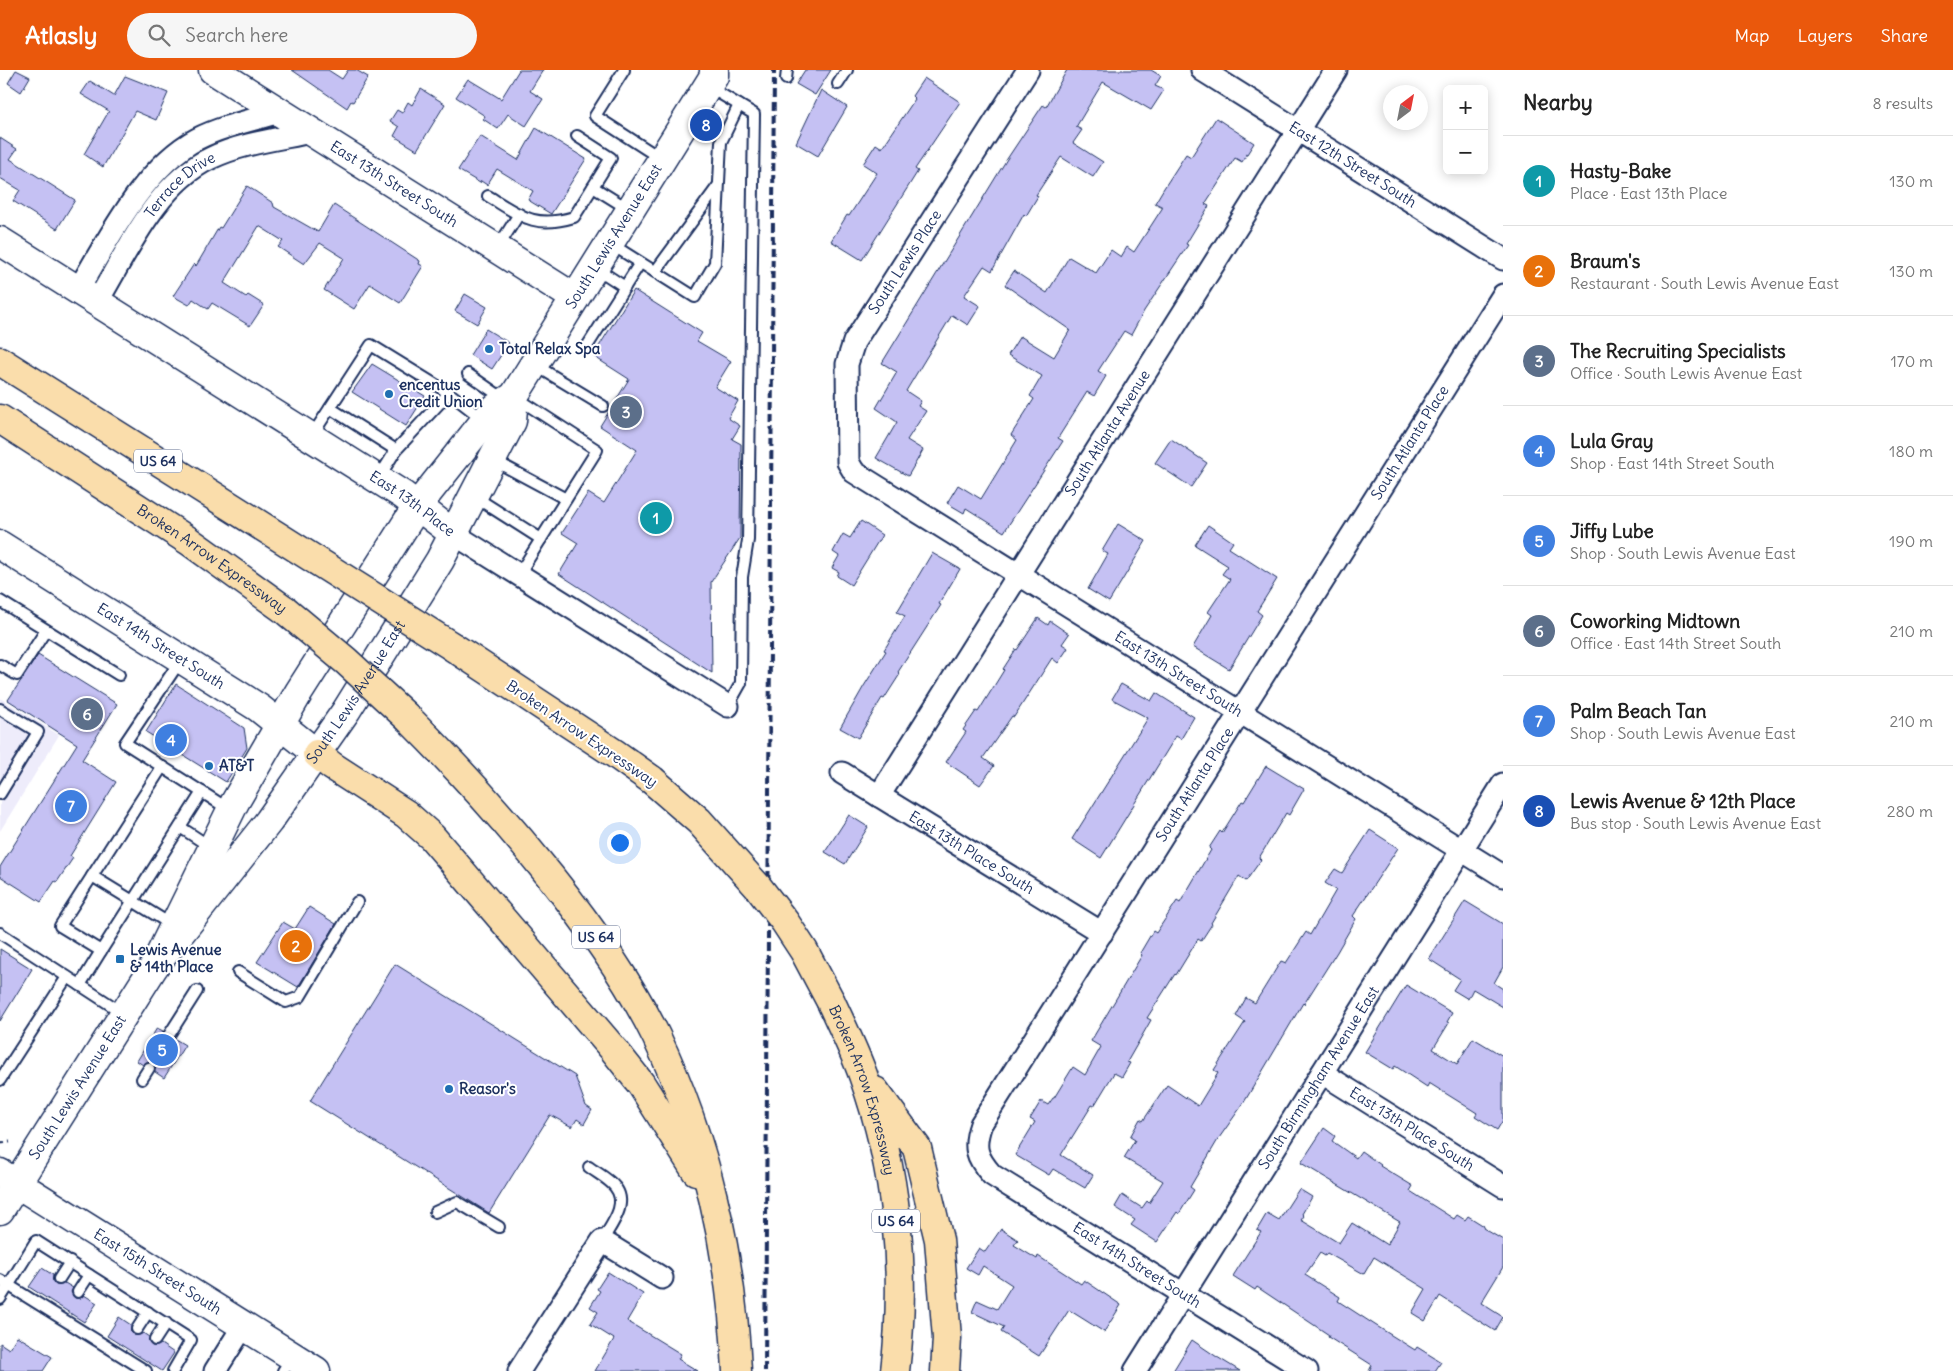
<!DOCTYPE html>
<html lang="en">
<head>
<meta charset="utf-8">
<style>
	:root { --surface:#fff; --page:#f6f6f6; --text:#222; --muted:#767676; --line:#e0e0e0; --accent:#ea580c }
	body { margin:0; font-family:Delius,sans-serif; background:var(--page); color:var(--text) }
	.controls { position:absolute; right:15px; top:15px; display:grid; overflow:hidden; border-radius:8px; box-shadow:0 2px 12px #0003 }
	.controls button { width:45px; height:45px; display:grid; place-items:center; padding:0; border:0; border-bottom:1px solid var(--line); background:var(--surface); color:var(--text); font:25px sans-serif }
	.compass { position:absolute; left:1383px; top:15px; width:45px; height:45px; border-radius:50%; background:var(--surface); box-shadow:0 2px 12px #0003; rotate:32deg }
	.you { position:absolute; left:619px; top:772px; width:18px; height:18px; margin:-12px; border:4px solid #fff; border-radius:50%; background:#1a73e8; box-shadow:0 0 0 8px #1a73e833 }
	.badge { display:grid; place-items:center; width:32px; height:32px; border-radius:50%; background:var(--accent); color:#fff; font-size:16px; font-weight:700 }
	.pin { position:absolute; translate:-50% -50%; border:2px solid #fff; box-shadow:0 1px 5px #0006 }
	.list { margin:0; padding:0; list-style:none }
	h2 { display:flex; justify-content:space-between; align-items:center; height:65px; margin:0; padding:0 20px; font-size:21px }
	h2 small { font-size:16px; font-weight:400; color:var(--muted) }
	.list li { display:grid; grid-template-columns:32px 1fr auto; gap:15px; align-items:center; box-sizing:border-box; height:90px; padding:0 20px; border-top:1px solid var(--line) }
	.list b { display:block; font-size:19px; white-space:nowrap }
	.list p { margin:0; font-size:16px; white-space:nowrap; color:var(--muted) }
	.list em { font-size:16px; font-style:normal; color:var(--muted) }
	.icon { flex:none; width:28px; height:28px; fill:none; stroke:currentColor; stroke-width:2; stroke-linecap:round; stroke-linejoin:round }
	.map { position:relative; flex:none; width:1503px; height:1301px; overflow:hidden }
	header { display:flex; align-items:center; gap:30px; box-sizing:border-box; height:70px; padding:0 25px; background:var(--accent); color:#fff }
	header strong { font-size:24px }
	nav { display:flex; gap:28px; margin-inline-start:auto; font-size:18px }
	.search { width:350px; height:45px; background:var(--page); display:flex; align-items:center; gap:12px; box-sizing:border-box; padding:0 18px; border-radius:28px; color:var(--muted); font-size:19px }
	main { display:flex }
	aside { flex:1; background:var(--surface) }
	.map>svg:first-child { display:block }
	.built { fill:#eeecfb }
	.building { fill:#c5c1f3; stroke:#1b2f5e }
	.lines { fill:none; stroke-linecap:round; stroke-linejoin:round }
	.lane-casing { stroke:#1b2f5e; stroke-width:14 }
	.street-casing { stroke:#1b2f5e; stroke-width:25 }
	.secondary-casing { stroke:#1b2f5e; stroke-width:31 }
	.highway-casing { stroke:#1b2f5e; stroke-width:31 }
	.path { stroke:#1b2f5e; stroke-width:3; stroke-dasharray:5 4; stroke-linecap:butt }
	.lane { stroke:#fff; stroke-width:10 }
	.street { stroke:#fff; stroke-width:21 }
	.secondary { stroke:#fff; stroke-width:28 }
	.highway { stroke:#faddab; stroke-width:28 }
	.rail { stroke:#1b2f5e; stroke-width:4; stroke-dasharray:8 4; stroke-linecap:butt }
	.highway-bridge-casing { stroke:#1b2f5e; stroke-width:31; stroke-linecap:butt }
	.highway-bridge { stroke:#faddab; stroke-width:28 }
	.poi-dot { fill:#1f6fb2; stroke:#fff; stroke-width:2 }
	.labels { text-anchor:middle; stroke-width:4; stroke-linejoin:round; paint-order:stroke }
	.shield { fill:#fff; stroke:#5f6d8e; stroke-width:1 }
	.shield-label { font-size:14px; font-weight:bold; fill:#1b2f5e }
	.street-label { font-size:15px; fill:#1b2f5e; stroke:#fff }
	.poi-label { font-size:15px; font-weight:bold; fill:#1b2f5e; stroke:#fff; text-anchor:start }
</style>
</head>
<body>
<header>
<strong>Atlasly</strong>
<div class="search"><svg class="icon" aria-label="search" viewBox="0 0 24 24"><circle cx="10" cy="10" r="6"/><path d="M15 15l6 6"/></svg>Search here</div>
<nav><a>Map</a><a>Layers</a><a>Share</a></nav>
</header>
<main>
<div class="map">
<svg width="1503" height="1301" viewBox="0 0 1503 1301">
	<rect width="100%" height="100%" fill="#fff"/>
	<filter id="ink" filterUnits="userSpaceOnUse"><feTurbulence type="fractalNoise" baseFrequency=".02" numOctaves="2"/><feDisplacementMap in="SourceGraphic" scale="10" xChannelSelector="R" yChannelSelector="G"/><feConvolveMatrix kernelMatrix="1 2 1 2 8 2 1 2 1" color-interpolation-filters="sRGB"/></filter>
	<g filter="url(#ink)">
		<polygon class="built" points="0,628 59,665 0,761"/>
		<g class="building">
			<polygon points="16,0 30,7 21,22 8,13"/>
			<polygon points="292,0 328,0 342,9 348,0 356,0 368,7 353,32 351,31 347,38"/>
			<polygon points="519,0 543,0 530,21 543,29 526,56 508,44 498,59 483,49 485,46 456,27 468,9 501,29"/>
			<polygon points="805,0 831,0 815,25 796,14"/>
			<polygon points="1067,0 1151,0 1161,6 1155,16 1164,20 1151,40 1103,12 1076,57 1082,60 1073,73 1103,92 1093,107 1061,87 1036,125 1038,126 1026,146 1024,144 992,201 984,196 964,226 980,236 968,255 952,245 906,321 921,331 918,336 926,341 907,370 923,380 908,406 876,388 897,352 876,338 897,302 882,293 1007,89 1043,35 1046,37"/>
			<polygon points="125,6 168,23 156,50 135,41 103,97 84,84 109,41 81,24 90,11 114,26"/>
			<polygon points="924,8 960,32 915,99 918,101 862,190 831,171 847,145 849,146 877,103 863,94 876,74 882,78 915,29 912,26"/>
			<polygon points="421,19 445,34 417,80 394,66 399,57 390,51 397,40 402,43 408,32 412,35"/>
			<polygon points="821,20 847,37 818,86 796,73"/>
			<polygon points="1216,48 1254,73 1242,92 1235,88 1205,134 1209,136 1186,174 1188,175 1144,241 1131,265 1124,261 1098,301 1106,306 1094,326 1087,322 1058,368 1063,371 1004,462 966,438 964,443 947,433 958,415 981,429 1017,370 1011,365 1034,329 1030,326 1042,306 1008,285 1020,266 1054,287 1070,260 1005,215 1014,201 1047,223 1069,187 1096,203 1111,180 1121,187 1127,177 1134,182 1163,137 1155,133 1164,118 1186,84 1191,87"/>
			<polygon points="536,58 586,89 551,144 528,130 533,121 497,99 487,115 481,111 480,113 458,100 480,66 518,90"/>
			<polygon points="0,68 17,79 10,89 75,130 57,159 13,131 20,120 0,108"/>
			<polygon points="247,116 273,133 274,137 318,162 334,135 420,191 419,194 423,196 400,233 370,214 354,239 324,220 344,188 320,173 304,194 278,177 283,171 259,156 224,213 246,227 248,225 264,235 250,256 212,233 208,239 193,229 189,235 173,226 194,194 196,196 219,157 221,158"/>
			<polygon points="634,220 702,263 697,271 731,291 715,317 738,331 728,348 740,356 732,369 741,374 740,468 711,512 712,603 559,504 578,473 562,463 588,423 604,433 637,380 600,356 629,309 593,286"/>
			<polygon points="465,224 487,237 477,254 455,241"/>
			<polygon points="486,259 509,273 492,299 470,285"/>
			<polygon points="372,294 425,326 406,356 352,322"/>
			<polygon points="1171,369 1207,393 1191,417 1155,393"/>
			<polygon points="861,451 882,465 851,515 837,506 839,502 832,498 839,486 833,482 843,464 850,468"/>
			<polygon points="1118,454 1146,471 1109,532 1088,519 1108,484 1102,481"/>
			<polygon points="1208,455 1233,472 1229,478 1277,509 1257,541 1262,545 1229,599 1193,577 1212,545 1208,542 1230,509 1222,504 1228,496 1195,475"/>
			<polygon points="932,483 960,499 939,534 941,535 898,602 900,604 884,629 882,628 858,668 840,658 864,616 886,581 884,580 905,546 897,542"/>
			<polygon points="1038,548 1048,555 1050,551 1069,564 1062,574 1068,578 1058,593 1052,588 1014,647 1012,646 983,688 994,696 980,715 946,692 966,662 963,660 976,641 978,642 1004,600 1003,599 1016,579 1017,580"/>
			<polygon points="38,585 117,634 82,690 116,712 70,786 73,788 57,812 55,811 41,832 0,806 0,797 77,674 8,630"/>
			<polygon points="176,614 244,658 247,678 226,712 146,662"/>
			<polygon points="1121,614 1151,631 1156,623 1194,647 1181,669 1176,666 1101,788 1072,769 1148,648 1112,629"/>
			<polygon points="1266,696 1304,719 1289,745 1286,743 1259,788 1261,790 1246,811 1239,806 1211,853 1212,854 1201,871 1198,869 1176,905 1175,904 1147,948 1151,950 1127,992 1130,993 1122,1007 1114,1003 1094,1036 1092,1035 1061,1085 1093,1105 1085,1118 1053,1099 1049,1105 1015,1085 1035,1052 1030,1049 1041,1031 1048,1035 1053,1028 1054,1028 1073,997 1085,1005 1101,977 1091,971 1142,885 1140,883 1153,861 1156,863 1177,831 1180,833 1211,780 1209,778 1220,761 1222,763 1242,731 1244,732"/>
			<polygon points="849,745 868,757 845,794 825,782"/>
			<polygon points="1370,760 1398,778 1353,846 1356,849 1337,882 1304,934 1303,933 1243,1034 1219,1068 1190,1117 1194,1120 1179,1144 1177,1142 1157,1172 1131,1155 1135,1150 1115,1137 1122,1125 1142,1138 1147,1131 1149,1133 1163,1111 1124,1088 1135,1070 1130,1067 1140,1049 1143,1051 1167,1015 1198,1036 1218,1003 1214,1000 1245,952 1236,946 1246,928 1255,933 1281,891 1286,893 1306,862 1310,865 1336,820 1325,813 1335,799 1342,803"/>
			<polygon points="1465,831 1503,854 1503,897 1494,913 1503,919 1503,937 1473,919 1468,929 1453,920 1460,909 1429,889"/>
			<polygon points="309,837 336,854 298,917 257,892 283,852 295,859"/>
			<polygon points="0,879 32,899 0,951"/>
			<polygon points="395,894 575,1006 586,1036 592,1040 584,1054 577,1049 572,1057 550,1045 489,1143 310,1031"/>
			<polygon points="1406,915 1452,943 1447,952 1449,953 1433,979 1457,994 1473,968 1503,986 1503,1050 1497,1060 1475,1046 1477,1043 1429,1013 1427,1017 1395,996 1393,999 1365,982"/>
			<polygon points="157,958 163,961 163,968 166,971 172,971 175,969 185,975 164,1008 155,1002 155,995 152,992 146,992 143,995 137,991"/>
			<polygon points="1324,1058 1335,1066 1332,1071 1356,1088 1361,1081 1381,1095 1380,1096 1413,1116 1410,1121 1454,1149 1457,1145 1465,1150 1468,1146 1484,1156 1483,1158 1503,1170 1503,1197 1481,1233 1503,1247 1495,1261 1440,1226 1425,1251 1412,1243 1426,1219 1374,1187 1364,1204 1327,1183 1325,1186 1320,1183 1305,1205 1340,1227 1338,1231 1375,1255 1415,1280 1417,1277 1441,1292 1435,1301 1369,1301 1372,1295 1328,1267 1329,1265 1257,1217 1255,1220 1233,1206 1261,1162 1257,1160 1267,1143 1279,1150 1299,1119 1312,1127 1302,1144 1304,1146 1301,1150 1339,1173 1352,1153 1387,1175 1400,1152 1301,1093"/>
			<polygon points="1001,1159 1018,1170 1014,1175 1037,1189 1038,1186 1081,1214 1084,1210 1121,1235 1104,1262 1069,1240 1039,1286 1001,1262 1004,1257 972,1242 977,1230 997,1239 1012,1215 983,1196 978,1205 966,1198 979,1178 985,1182"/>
			<polygon points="42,1198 53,1205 53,1212 56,1215 62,1215 65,1213 73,1218 71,1222 75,1228 81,1228 84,1225 97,1233 84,1252 29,1217"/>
			<polygon points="608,1202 643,1224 627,1251 681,1284 678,1289 698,1301 595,1301 614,1269 590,1254 598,1242 590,1237 600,1221 597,1219"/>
			<polygon points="119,1247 131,1255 131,1262 134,1265 140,1265 143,1263 149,1267 149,1273 152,1276 158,1276 161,1274 174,1283 162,1301 107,1266"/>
			<polygon points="17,1266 52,1287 43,1301 0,1301 0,1273 9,1279"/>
			<polygon points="1192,1270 1217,1287 1240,1301 1173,1301"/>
		</g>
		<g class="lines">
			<defs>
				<g id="lane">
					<polyline points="624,0 595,46 660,88"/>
					<polyline points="786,9 787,0"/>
					<polyline points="838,14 847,0"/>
					<polyline points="709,17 754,44 748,470 742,507 741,613 728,636"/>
					<polyline points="593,117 630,140"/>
					<path d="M 488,126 C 521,146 534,159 574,147 L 611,88 L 577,66"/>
					<polyline points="611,174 695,227 715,193 721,72 739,35"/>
					<polyline points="498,177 519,144"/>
					<polyline points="596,198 625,217"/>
					<polyline points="655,202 718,116"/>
					<polyline points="586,278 640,193"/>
					<polyline points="535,295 603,336"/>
					<polyline points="468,304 504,329"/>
					<polyline points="517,328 597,380 519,504"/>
					<polyline points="330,338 396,380 449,323"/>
					<polyline points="311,367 371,275 449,323 484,350"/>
					<polyline points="493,390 566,429"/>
					<polyline points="378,409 396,380"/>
					<polyline points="475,427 541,469"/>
					<polyline points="0,531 119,605"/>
					<polyline points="180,591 125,673 230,740"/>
					<polyline points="0,595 17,605 46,560"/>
					<polyline points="0,639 38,662 0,724"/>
					<polyline points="162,697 60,856 101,881 202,722"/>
					<polyline points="180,757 212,778"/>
					<polyline points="92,806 172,855"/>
					<polyline points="0,863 123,943"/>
					<polyline points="238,902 286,932 300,927 357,832"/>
					<polyline points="80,915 101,881"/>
					<polyline points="169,965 197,921"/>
					<polyline points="142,1009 149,998"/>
					<polyline points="0,1010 67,907"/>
					<path d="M 589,1097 C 597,1103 609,1109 615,1117 C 629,1134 611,1155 602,1171"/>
					<polyline points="435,1142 457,1132 499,1157"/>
					<polyline points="59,1209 70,1192"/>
					<polyline points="0,1210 146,1301"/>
					<polyline points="78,1222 89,1205"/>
					<polyline points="0,1229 36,1171 191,1270 173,1301"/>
					<polyline points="137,1259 148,1242"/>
					<polyline points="155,1270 166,1253"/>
					<polyline points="283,1301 292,1287"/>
				</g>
				<g id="street">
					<path id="s1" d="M 1028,0 L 854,272 L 847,294 L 848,392 L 854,402 L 1503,806"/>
					<path id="s2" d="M 1202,0 L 1503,189"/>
					<path d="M 78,220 C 108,170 144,97 197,69 C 222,56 253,50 280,42"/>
					<path id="s3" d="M 97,232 C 127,182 157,113 211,88 C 242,73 279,69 311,62"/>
					<polyline points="454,464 728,636"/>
					<path id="s4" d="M 842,703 L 1102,863"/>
					<path id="s5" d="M 879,726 L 1336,0"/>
					<path id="s6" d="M 1322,1003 L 1503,1116"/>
					<polyline points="215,1301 244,1255"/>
					<polyline points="519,1301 602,1171 662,1208"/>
					<path id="s7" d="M 1135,1301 L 1503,714"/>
					<path id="s8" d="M 1307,1301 L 992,1105 C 976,1087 973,1077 981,1054 L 1503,225"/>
				</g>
				<g id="secondary">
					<path id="s9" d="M 213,0 L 575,228"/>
					<path id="s10" d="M 0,171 L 403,425 L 454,464"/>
					<path id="s11" d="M 0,475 L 259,638 L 317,684"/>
					<path id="s12" d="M 155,895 L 235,732 L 299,622 L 418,435 L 495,338 L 514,326 L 714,6 L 714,0"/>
					<path id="s13" d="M 0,1103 L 316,1301"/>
					<path id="s14" d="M 0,1140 L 155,895 L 269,751 L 346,641 L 440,490 L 512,351 L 514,326"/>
				</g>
				<g id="highway">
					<polyline points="0,291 317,491"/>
					<path id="s15" d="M 0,349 L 189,471 L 285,540"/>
					<polyline points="453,577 614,683 652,710"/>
					<path d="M 409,649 C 459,699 506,751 550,806 C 590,856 628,909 656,966 C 706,1070 732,1186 737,1301"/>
					<polyline points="317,684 332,696 406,744 432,767 614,980 641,1014 696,1101"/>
					<path id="s16" d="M 831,932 C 842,956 854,980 863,1005 C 897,1099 907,1202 895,1301"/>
					<polyline points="875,1021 917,1078 939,1170 947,1268 945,1301"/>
				</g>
			</defs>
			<use href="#lane" class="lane-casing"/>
			<use href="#street" class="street-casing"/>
			<use href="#secondary" class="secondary-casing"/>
			<use href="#highway" class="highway-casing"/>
			<polyline class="path" points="0,1073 10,1072"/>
			<use href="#lane" class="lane"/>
			<use href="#street" class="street"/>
			<use href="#secondary" class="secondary"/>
			<use href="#highway" class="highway"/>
			<polyline class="rail" points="765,1301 774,0"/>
			<defs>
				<g id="highway-bridge">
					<polyline points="317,491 453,577"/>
					<polyline points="285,540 346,591 409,649"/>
					<polyline points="652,710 699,751 758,817 785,852 804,881 831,932"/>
				</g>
			</defs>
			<use href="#highway-bridge" class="highway-bridge-casing"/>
			<use href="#highway-bridge" class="highway-bridge"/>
		</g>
	</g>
	<g class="poi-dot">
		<circle cx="489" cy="279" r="5"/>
		<circle cx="389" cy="324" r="5"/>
		<circle cx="209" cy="696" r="5"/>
		<rect x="115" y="884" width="10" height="10" rx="2.5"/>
		<circle cx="449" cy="1019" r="5"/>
	</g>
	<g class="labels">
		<g class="shield">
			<rect x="134" y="379.5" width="48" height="23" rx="4"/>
			<rect x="572" y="855.5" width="48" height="23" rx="4"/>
			<rect x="872" y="1139.5" width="48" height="23" rx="4"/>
		</g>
		<g class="shield-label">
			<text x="158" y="396">US 64</text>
			<text x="596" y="872">US 64</text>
			<text x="896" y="1156">US 64</text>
		</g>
		<g class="street-label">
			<text dy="5" stroke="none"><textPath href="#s2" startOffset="178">East 12th Street South</textPath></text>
			<text dy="5" stroke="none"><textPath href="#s9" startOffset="214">East 13th Street South</textPath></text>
			<text dy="5" stroke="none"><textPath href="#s3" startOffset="145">Terrace Drive</textPath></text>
			<text dy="5" stroke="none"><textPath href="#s12" startOffset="865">South Lewis Avenue East</textPath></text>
			<text transform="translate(905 192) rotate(-57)" y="5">South Lewis Place</text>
			<text dy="5" stroke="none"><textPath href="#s5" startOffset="429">South Atlanta Avenue</textPath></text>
			<text dy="5" stroke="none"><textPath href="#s8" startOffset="1232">South Atlanta Place</textPath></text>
			<text dy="5" stroke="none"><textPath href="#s10" startOffset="489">East 13th Place</textPath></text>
			<text dy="5" stroke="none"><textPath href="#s15" startOffset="254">Broken Arrow Expressway</textPath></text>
			<text dy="5" stroke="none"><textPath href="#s11" startOffset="190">East 14th Street South</textPath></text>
			<text dy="5" stroke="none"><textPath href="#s1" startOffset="838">East 13th Street South</textPath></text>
			<text dy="5" stroke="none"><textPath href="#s14" startOffset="629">South Lewis Avenue East</textPath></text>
			<text transform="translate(582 664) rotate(34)" y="5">Broken Arrow Expressway</text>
			<text dy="5" stroke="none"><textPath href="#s8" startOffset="828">South Atlanta Place</textPath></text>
			<text dy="5" stroke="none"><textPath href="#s4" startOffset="152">East 13th Place South</textPath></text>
			<text dy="5" stroke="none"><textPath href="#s7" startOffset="346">South Birmingham Avenue East</textPath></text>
			<text dy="5" stroke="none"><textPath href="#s14" startOffset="145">South Lewis Avenue East</textPath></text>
			<text dy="5" stroke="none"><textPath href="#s16" startOffset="94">Broken Arrow Expressway</textPath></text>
			<text dy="5" stroke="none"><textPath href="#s6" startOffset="106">East 13th Place South</textPath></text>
			<text transform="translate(1137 1195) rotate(32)" y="5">East 14th Street South</text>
			<text dy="5" stroke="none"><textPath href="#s13" startOffset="186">East 15th Street South</textPath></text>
		</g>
		<g class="poi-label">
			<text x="499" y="284">Total Relax Spa</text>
			<text x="399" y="320">encentus<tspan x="399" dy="17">Credit Union</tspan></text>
			<text x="219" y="701">AT&amp;T</text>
			<text x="130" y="885">Lewis Avenue<tspan x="130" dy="17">&amp; 14th Place</tspan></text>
			<text x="459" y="1024">Reasor's</text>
		</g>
	</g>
</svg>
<div class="controls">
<button>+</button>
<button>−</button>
</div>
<svg class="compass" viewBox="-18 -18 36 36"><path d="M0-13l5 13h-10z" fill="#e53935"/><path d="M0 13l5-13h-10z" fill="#767676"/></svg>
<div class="you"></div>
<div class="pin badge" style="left:656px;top:448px;background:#0f9aa8">1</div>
<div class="pin badge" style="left:296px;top:876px;background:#e8710a">2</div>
<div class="pin badge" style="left:626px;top:342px;background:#5c6f8a">3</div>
<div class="pin badge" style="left:171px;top:670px;background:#3f7fe0">4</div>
<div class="pin badge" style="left:162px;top:980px;background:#3f7fe0">5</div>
<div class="pin badge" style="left:87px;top:644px;background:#5c6f8a">6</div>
<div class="pin badge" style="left:71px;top:736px;background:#3f7fe0">7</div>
<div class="pin badge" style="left:706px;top:55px;background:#1a4fb4">8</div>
</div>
<aside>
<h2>Nearby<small>8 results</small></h2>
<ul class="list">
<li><span class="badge" style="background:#0f9aa8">1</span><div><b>Hasty-Bake</b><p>Place · East 13th Place</p></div><em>130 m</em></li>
<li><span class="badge" style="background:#e8710a">2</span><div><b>Braum's</b><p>Restaurant · South Lewis Avenue East</p></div><em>130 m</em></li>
<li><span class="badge" style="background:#5c6f8a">3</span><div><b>The Recruiting Specialists</b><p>Office · South Lewis Avenue East</p></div><em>170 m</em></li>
<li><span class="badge" style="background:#3f7fe0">4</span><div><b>Lula Gray</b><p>Shop · East 14th Street South</p></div><em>180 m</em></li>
<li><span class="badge" style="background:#3f7fe0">5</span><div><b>Jiffy Lube</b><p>Shop · South Lewis Avenue East</p></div><em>190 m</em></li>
<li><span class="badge" style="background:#5c6f8a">6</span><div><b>Coworking Midtown</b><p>Office · East 14th Street South</p></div><em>210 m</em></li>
<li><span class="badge" style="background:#3f7fe0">7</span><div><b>Palm Beach Tan</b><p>Shop · South Lewis Avenue East</p></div><em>210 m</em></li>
<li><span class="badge" style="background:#1a4fb4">8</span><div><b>Lewis Avenue &amp; 12th Place</b><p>Bus stop · South Lewis Avenue East</p></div><em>280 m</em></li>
</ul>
</aside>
</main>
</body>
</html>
